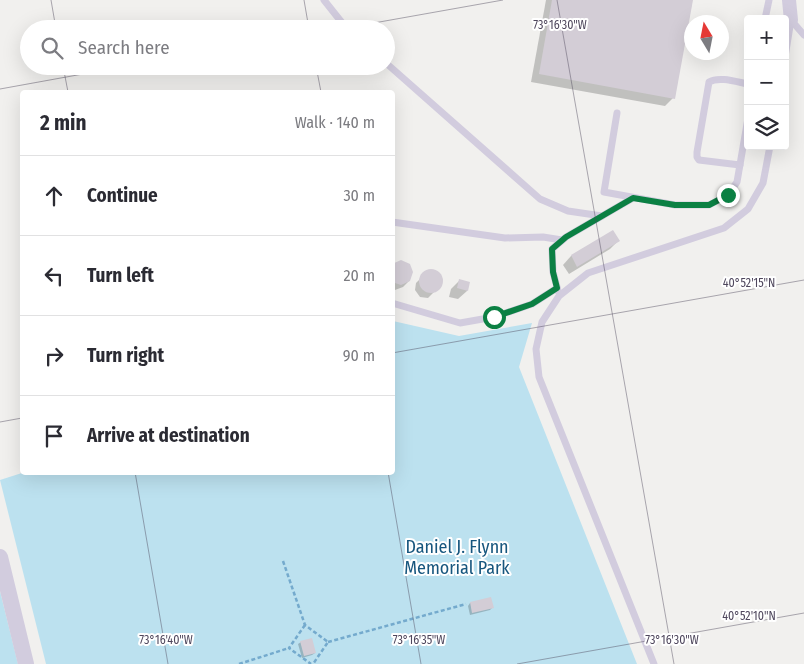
<!DOCTYPE html>
<html lang="en">
<head>
<meta charset="utf-8">
<style>
	:root { --surface:#fff; --page:#f7f7f7; --text:#2b2b33; --muted:#7c7c81; --line:#e1e1e2 }
	body { margin:0; font-family:"Fira Sans Condensed",sans-serif; background:var(--page); color:var(--text) }
	.controls { position:absolute; right:15px; top:15px; display:grid; overflow:hidden; border-radius:5px; box-shadow:0 5px 20px #0002 }
	.controls button { width:45px; height:45px; display:grid; place-items:center; padding:0; border:0; border-bottom:1px solid var(--line); background:var(--surface); color:var(--text); font:25px sans-serif }
	.compass { position:absolute; left:684px; top:15px; width:45px; height:45px; border-radius:50%; background:var(--surface); box-shadow:0 5px 20px #0002; rotate:350deg }
	.stop { position:absolute; width:15px; height:15px; margin:-11px; border:4px solid #0b8043; border-radius:50%; background:#fff }
	.stop.end { background:#0b8043; border-color:#fff; box-shadow:0 1px 5px #0008 }
	.list { margin:0; padding:0; list-style:none }
	h2 { display:flex; justify-content:space-between; align-items:center; height:65px; margin:0; padding:0 20px; font-size:21px }
	h2 small { font-size:16px; font-weight:400; color:var(--muted) }
	.list li { display:grid; grid-template-columns:32px 1fr auto; gap:15px; align-items:center; box-sizing:border-box; height:80px; padding:0 20px; border-top:1px solid var(--line) }
	.list b { display:block; font-size:19px; white-space:nowrap }
	.list em { font-size:16px; font-style:normal; color:var(--muted) }
	.icon { flex:none; width:28px; height:28px; fill:none; stroke:currentColor; stroke-width:2; stroke-linecap:round; stroke-linejoin:round }
	.map { position:relative; flex:none; width:804px; height:664px; overflow:hidden }
	.search { position:absolute; background:var(--surface); box-shadow:0 5px 20px #0002; left:20px; top:20px; width:375px; height:55px; display:flex; align-items:center; gap:12px; box-sizing:border-box; padding:0 18px; border-radius:28px; color:var(--muted); font-size:19px }
	.panel { position:absolute; background:var(--surface); box-shadow:0 5px 20px #0002; left:20px; top:90px; width:375px; height:385px; border-radius:5px }
	.map>svg:first-child { display:block }
	.green { fill:#bce1ef }
	.shadow { fill:#0003 }
	.building { fill:#d3cdd6 }
	.lines { fill:none; stroke-linecap:round; stroke-linejoin:round }
	.path { stroke:#74aacd; stroke-width:2.5; stroke-dasharray:4 2.5; stroke-linecap:butt }
	.service { stroke:#d2ccde; stroke-width:7 }
	.minor { stroke:#d2ccde; stroke-width:14 }
	.tertiary { stroke:#d2ccde; stroke-width:16 }
	.route { stroke:#0b8043; stroke-width:6 }
	.ticks { fill:none; stroke:#4e465c; stroke-width:1; stroke-opacity:0.45 }
	.labels { text-anchor:middle; stroke-width:4; stroke-linejoin:round; paint-order:stroke }
	.park-label { font-size:18px; fill:#16567e; stroke:#fff }
	.ticks-label { font-size:12px; text-anchor:middle; fill:#4e465c; stroke:#fff; stroke-width:4; stroke-linejoin:round; paint-order:stroke }
</style>
</head>
<body>
<div class="map">
<svg width="804" height="664" viewBox="0 0 804 664">
	<rect width="100%" height="100%" fill="#f1f0ee"/>
	<g class="green">
		<polygon points="393,321 459,336 532,323 519,367 637,664 46,664 0,480 25,472 392,472"/>
		<polygon points="0,591 18,664 0,664"/>
	</g>
	<g class="shadow">
		<polygon points="546,0 691,0 673,98 665,106 531,82"/>
		<polygon points="613,231 618,241 610,249 569,274 563,265 571,256"/>
		<polygon points="392,265 409,281 403,287 395,290 392,289"/>
		<polygon points="428,271 436,272 441,279 440,286 428,298 420,297 415,290 416,283"/>
		<polygon points="459,281 468,283 467,291 458,299 449,297 451,289"/>
		<polygon points="490,599 492,608 490,610 470,615 468,606 470,603"/>
		<polygon points="301,642 315,653 312,655 302,658 298,644"/>
	</g>
	<g class="building">
		<polygon points="552,0 693,0 675,99 539,74"/>
		<polygon points="613,230 620,241 577,267 571,255"/>
		<polygon points="401,260 410,264 413,272 410,281 401,285 392,282 392,264"/>
		<circle cx="431" cy="281" r="12"/>
		<polygon points="459,279 470,282 468,291 457,288"/>
		<polygon points="491,597 494,608 472,613 470,602"/>
		<polygon points="312,638 316,653 304,656 300,641"/>
	</g>
	<g class="lines">
		<g class="path">
			<polyline points="283,561 305,625 328,642 313,664"/>
			<polyline points="305,625 289,648 311,664"/>
			<polyline points="328,642 466,604"/>
			<polyline points="239,664 289,648"/>
		</g>
		<g class="service">
			<polyline points="324,0 347,29"/>
			<polyline points="765,19 769,0"/>
			<polyline points="791,20 804,35"/>
			<polyline points="785,57 791,20"/>
			<polyline points="386,63 540,199 568,211 602,216"/>
			<polyline points="617,113 604,192 675,205 709,205 728,195 737,182 748,118"/>
			<path d="M 740,165 L 699,160 L 697,157 L 697,152 L 709,82 C 719,76 737,82 748,84"/>
			<polyline points="392,222 505,238 543,237 562,240"/>
			<polyline points="558,291 553,272 552,249 566,237 633,198"/>
			<polyline points="392,303 460,323 494,317 532,304 557,288"/>
			<polyline points="654,664 539,377 536,349 542,322 559,296 588,273 724,228 748,209 763,183 770,146"/>
		</g>
		<polyline class="minor" points="789,0 791,20"/>
		<polyline class="tertiary" points="0,557 26,664"/>
	</g>
	<g class="lines">
		<polyline class="route" points="494,317 532,304 557,288 553,272 552,249 566,237 633,198 675,205 709,205 728,195"/>
	</g>
	<path class="ticks" d="M 51,0 L 56,29M 304,0 L 309,29M 557,0 L 674,664M 340,29 L 503,0M 63,66 L 68,92M 316,66 L 321,92M 0,89 L 127,66M 392,353 L 804,280M 0,422 L 22,418M 135,472 L 168,664M 388,472 L 421,664M 517,664 L 804,613"/>
	<g class="labels">
		<g class="park-label">
			<text x="457" y="553">Daniel J. Flynn<tspan x="457" dy="21">Memorial Park</tspan></text>
		</g>
	</g>
	<g class="ticks-label">
		<text x="560" y="29">73°16'30"W</text>
		<text x="749" y="287">40°52'15"N</text>
		<text x="749" y="620">40°52'10"N</text>
		<text x="166" y="644">73°16'40"W</text>
		<text x="419" y="644">73°16'35"W</text>
		<text x="672" y="644">73°16'30"W</text>
	</g>
</svg>
<div class="controls">
<button>+</button>
<button>−</button>
<button><svg class="icon" aria-label="layers" viewBox="0 0 24 24"><path d="M12 4l9 5-9 5-9-5zM3 14l9 5 9-5"/></svg></button>
</div>
<svg class="compass" viewBox="-18 -18 36 36"><path d="M0-13l5 13h-10z" fill="#e53935"/><path d="M0 13l5-13h-10z" fill="#7c7c81"/></svg>
<div class="stop" style="left:494px;top:317px"></div>
<div class="stop end" style="left:728px;top:195px"></div>
<div class="search"><svg class="icon" aria-label="search" viewBox="0 0 24 24"><circle cx="10" cy="10" r="6"/><path d="M15 15l6 6"/></svg>Search here</div>
<section class="panel">
<h2>2 min<small>Walk · 140 m</small></h2>
<ul class="list">
<li><svg class="icon" aria-label="ahead" viewBox="0 0 24 24"><path d="M12 20V5M6 11l6-6 6 6"/></svg><div><b>Continue</b></div><em>30 m</em></li>
<li><svg class="icon" aria-label="left" viewBox="0 0 24 24"><path d="M17 20v-9H6M10 6l-5 5 5 5"/></svg><div><b>Turn left</b></div><em>20 m</em></li>
<li><svg class="icon" aria-label="right" viewBox="0 0 24 24"><path d="M7 20v-9h11M14 6l5 5-5 5"/></svg><div><b>Turn right</b></div><em>90 m</em></li>
<li><svg class="icon" aria-label="arrive" viewBox="0 0 24 24"><path d="M6 21V4h12l-3 4 3 4H6"/></svg><div><b>Arrive at destination</b></div></li>
</ul>
</section>
</div>
</body>
</html>
